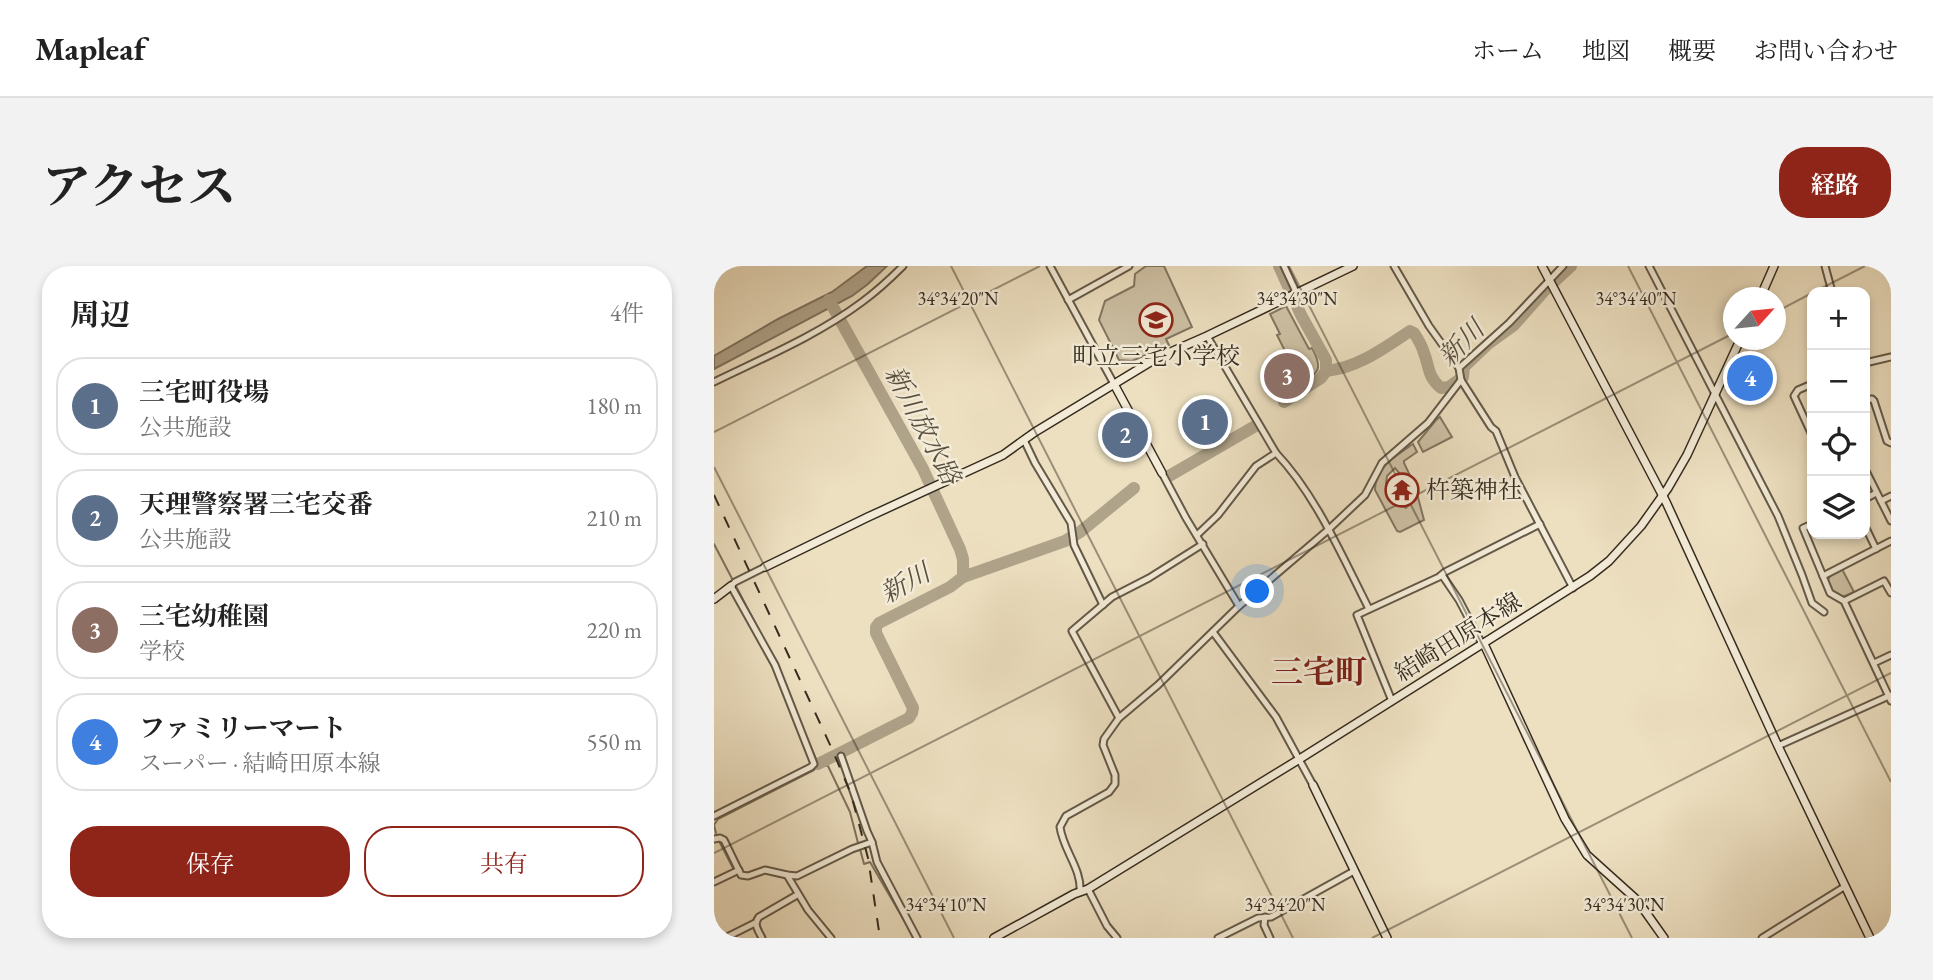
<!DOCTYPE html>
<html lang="ja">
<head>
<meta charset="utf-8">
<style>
	:root { --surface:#fff; --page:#f2f2f2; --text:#222; --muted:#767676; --line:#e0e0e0; --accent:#8f2418 }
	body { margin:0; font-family:"EB Garamond","Noto Serif JP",serif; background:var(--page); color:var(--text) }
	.controls { position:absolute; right:21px; top:21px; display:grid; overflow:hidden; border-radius:14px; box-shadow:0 4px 10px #0003 }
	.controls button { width:63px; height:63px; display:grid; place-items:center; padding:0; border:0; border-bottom:2px solid var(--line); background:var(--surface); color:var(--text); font:35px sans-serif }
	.compass { position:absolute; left:1009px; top:21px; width:63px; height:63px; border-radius:50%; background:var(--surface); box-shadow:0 4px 10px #0003; rotate:63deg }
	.you { position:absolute; left:544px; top:326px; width:24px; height:24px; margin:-18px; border:5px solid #fff; border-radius:50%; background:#1a73e8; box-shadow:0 0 0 10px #1a73e833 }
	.badge { display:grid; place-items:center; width:46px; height:46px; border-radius:50%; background:var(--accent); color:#fff; font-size:23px; font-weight:700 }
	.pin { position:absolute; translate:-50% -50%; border:4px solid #fff; box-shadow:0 2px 7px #0006 }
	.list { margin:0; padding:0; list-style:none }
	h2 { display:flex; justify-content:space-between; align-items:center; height:91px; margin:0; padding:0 28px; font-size:30px }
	h2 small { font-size:23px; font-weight:400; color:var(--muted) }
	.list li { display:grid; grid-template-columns:46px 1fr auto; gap:21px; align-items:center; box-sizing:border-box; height:98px; margin:0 14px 14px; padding:0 14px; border:2px solid var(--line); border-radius:28px }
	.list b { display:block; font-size:26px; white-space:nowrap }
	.list p { margin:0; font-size:23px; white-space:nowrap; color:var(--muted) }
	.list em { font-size:23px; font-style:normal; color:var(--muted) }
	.actions { display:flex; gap:14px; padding:21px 28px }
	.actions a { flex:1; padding:16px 0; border:2px solid var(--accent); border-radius:28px; text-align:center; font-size:24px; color:var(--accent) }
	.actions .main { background:var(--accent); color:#fff }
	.icon { flex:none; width:38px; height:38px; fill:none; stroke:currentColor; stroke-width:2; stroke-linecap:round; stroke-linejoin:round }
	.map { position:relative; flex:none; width:1177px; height:672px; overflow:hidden; border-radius:28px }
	header { display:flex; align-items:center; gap:42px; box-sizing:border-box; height:98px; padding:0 35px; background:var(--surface); border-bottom:2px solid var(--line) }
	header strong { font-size:33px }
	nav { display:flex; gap:38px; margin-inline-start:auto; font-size:24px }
	.intro { display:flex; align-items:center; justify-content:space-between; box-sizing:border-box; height:168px; padding:0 42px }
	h1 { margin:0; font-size:49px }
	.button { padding:18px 32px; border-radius:28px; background:var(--accent); color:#fff; font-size:24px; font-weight:700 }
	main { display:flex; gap:42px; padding:0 42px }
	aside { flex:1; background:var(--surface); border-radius:28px; box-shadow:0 4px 10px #0003 }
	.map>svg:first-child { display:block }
	.green { fill:#cec1a5; stroke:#827662; stroke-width:2; fill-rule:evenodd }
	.water { fill:#afa38a; stroke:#7f735f; stroke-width:2 }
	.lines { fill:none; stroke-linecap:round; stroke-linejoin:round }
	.stream { stroke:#7f735f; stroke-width:2 }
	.river { stroke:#afa38a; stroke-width:12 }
	.street-casing { stroke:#645948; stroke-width:9 }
	.secondary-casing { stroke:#362c1f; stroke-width:10 }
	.street { stroke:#f3ebd7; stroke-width:5 }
	.secondary { stroke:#f3ebd7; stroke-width:7 }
	.rail { stroke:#362c1f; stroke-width:2; stroke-dasharray:12 12; stroke-linecap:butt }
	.ticks { fill:none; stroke:#362c1f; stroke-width:2; stroke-opacity:0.45 }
	.labels { text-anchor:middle; stroke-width:5; stroke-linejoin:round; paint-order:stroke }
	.poi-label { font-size:24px; fill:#362c1f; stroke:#f3ebd7 }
	.street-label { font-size:24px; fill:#362c1f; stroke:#f3ebd7 }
	.water-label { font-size:26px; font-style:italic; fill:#5a503f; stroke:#f3ebd7 }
	.district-label { font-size:32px; font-weight:bold; fill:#7a1f14; stroke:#f3ebd7 }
	.ticks-label { font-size:18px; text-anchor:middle; fill:#362c1f; stroke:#f3ebd7; stroke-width:5; stroke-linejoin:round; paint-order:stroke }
</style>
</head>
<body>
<header>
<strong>Mapleaf</strong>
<nav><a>ホーム</a><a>地図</a><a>概要</a><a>お問い合わせ</a></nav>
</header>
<div class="intro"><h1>アクセス</h1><a class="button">経路</a></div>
<main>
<aside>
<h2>周辺<small>4件</small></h2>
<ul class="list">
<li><span class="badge" style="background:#5c6f8a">1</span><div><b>三宅町役場</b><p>公共施設</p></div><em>180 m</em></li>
<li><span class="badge" style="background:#5c6f8a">2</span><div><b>天理警察署三宅交番</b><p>公共施設</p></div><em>210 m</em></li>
<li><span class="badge" style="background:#8d6e63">3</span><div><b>三宅幼稚園</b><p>学校</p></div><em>220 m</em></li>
<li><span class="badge" style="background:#3f7fe0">4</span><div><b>ファミリーマート</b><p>スーパー · 結崎田原本線</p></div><em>550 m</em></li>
</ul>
<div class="actions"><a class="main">保存</a><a>共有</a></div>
</aside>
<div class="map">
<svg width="1177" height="672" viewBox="0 0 1177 672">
	<rect width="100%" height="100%" fill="#ede0c1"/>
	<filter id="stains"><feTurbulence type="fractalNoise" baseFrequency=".00286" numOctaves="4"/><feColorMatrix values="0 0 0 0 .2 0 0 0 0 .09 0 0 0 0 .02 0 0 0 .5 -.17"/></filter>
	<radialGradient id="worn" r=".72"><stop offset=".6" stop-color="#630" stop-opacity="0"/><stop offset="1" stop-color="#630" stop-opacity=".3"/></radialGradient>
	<g class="green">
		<polygon points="432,0 450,0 478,61 452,73 455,79 418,95 405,94 385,54 391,35 420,20 421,8"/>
		<path d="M 572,40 L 595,83 L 598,82 C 610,104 604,107 585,119 L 569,86 L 571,85 L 563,69 L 566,68 L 556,48 Z"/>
		<polygon points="726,151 738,171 709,186 704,176 722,154"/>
		<path d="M 699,178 L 703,186 L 690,195 L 690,197 L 701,220 L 710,254 L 686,266 L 683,265 L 661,224 C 661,201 682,190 699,178 ZM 681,202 L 686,208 L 696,237 L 692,242 L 689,240 L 684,231 L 672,217 L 673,210 Z"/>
		<path d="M 1128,303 L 1140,326 L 1129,331 C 1120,329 1117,324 1113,315 L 1117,309 Z"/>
	</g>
	<polygon class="water" points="153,0 173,0 154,18 138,30 0,103 0,90 64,53 118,26"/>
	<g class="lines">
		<g class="stream">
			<polyline points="0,278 49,372"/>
			<polyline points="80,441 104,498"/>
			<polyline points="105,498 114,500 136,546 144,577"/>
			<polyline points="2,567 0,559 4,553 100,504 104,499"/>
			<polyline points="6,577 20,604"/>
			<polyline points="146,583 150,598 156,596 191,656"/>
		</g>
		<g class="river">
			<polyline points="565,0 587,49 612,94 612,105"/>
			<polyline points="115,34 209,203 246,283 249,293 249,311"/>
			<path d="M 612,105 C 644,102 670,82 696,65 L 700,67 C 704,73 708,80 710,87 C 716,102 713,110 727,122 L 735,121 L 749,111 L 750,101 L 774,78 L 799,60 L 831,24 L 857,0"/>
			<polyline points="570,136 607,112 612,105"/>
			<polyline points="455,210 543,159"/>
			<polyline points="104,498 195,452 198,447 199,442 162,367 162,361 165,357 236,321 249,311 351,275 366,266 420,222"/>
		</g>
		<defs>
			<g id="street">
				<polyline points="336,0 400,118"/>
				<polyline points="570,0 583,28"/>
				<polyline points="680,0 715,60 745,102 747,114 777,161 782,165 801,211 859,322"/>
				<polyline points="935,0 1064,250 1088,309 1098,337 1110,346"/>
				<polyline points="1111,0 1118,26"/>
				<polyline points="354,34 415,0"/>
				<path d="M 493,70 L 562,187 C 602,229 629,292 655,343"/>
				<polyline points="1151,97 1177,91"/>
				<polyline points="745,102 795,57 849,0"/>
				<path d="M 0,116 C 49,92 104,69 148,36 C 163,25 176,13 189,0"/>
				<polyline points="1098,118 1084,124 1080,130 1098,169"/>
				<polyline points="1151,133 1158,133 1160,135 1173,175 1177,177"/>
				<polyline points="310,174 321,197 357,257 360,279 389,339"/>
				<polyline points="1151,203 1177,255"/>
				<polyline points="448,207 472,252 525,340"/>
				<polyline points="1151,233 1162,227"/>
				<polyline points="1167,235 1177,230"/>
				<polyline points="1098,258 1089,262 1116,327 1130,335 1177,435"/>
				<polyline points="1151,260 1162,283"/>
				<polyline points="483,269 504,249 542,200 562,187"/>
				<polyline points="728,309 745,334 767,376 770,378"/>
				<polyline points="1109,310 1177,275"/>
				<polyline points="1130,335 1170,315 1177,327"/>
				<polyline points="499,366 562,451 599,519"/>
				<polyline points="1160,397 1177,389"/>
				<polyline points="678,435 643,349 725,311 731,306 826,258"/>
				<polyline points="405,452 358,365 398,331 435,312 489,278"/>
				<polyline points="1064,480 1177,429"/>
				<polyline points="127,490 153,565 158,576"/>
				<polyline points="0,550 97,501 100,498 61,399 17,320 21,316 51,301"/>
				<polyline points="0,573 6,572 10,574 27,609 34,610 51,604 73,609 83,610 138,583 158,576 163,596 203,672"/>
				<polyline points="73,609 94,644 117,672"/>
				<polyline points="0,616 25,604"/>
				<polyline points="374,623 393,660 403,672"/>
				<path d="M 366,626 C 368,603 349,584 346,561 L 352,550 L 395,526 L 401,518 L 401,509 L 389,479 L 390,473 L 405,452 L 444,419 L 525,340 L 614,264 L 651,229 L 668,197 L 714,157 L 747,114"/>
				<polyline points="551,651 550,659 556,672"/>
				<polyline points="11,672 41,657"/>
				<path d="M 48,672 C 44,664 39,658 45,651 L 83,629"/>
				<polyline points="504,672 544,652 557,651 640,605"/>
				<polyline points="1048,672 1130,621"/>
			</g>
			<g id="secondary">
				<polyline points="828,0 952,236 1064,480 1156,672"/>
				<polyline points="1046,32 1060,0"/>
				<polyline points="400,118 448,207"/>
				<polyline points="51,301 154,251 289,189 321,166 443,92 493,70 639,0"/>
				<polyline points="0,333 17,320"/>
				<polyline points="770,378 851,553 873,589 923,634 950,672"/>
				<polyline points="599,519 673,672"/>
				<polyline points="280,672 360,628 374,623 584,494 876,310 895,295 927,260 954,222 973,189 1026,74"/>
			</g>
		</defs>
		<use href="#street" class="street-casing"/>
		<use href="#secondary" class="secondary-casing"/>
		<use href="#street" class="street"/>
		<use href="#secondary" class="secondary"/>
		<polyline class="rail" points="0,229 118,483 137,528 154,592 166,672"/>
	</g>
	<path class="ticks" d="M 237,0 L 579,672M 575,0 L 918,672M 914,0 L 1177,516M 1100,26 L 1151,0M 1062,46 L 1098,27M 0,166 L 326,0M 0,201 L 240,672M 0,587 L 1020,67M 658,672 L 1177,407"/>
	<defs>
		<symbol id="school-ring" viewBox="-11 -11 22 22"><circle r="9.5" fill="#f3ebd7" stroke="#8f2418" stroke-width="1.5"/><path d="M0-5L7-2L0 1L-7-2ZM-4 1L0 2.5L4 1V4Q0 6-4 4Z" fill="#8f2418"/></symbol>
		<symbol id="temple-ring" viewBox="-11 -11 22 22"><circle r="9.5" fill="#f3ebd7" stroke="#8f2418" stroke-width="1.5"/><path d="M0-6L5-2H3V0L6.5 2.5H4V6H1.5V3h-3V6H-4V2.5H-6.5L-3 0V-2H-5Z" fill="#8f2418"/></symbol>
	</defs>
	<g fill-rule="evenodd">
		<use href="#school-ring" x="423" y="35" width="38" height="38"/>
		<use href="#temple-ring" x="669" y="205" width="38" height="38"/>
	</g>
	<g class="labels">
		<g class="poi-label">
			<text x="442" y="98">町立三宅小学校</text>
			<text x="712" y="232" text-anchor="start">杵築神社</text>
		</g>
		<g class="street-label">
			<text transform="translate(744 371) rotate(-32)" y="8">結崎田原本線</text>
		</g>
		<g class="water-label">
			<text transform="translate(747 77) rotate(-45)" y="9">新川</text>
			<text transform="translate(209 159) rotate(62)" y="9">新川放水路</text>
			<text transform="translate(191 317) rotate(-29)" y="9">新川</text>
		</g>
		<g class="district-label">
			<text x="605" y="417">三宅町</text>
		</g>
	</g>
	<g class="ticks-label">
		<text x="244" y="39">34°34'20"N</text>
		<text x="583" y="39">34°34'30"N</text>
		<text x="922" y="39">34°34'40"N</text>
		<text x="232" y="645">34°34'10"N</text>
		<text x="571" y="645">34°34'20"N</text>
		<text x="910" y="645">34°34'30"N</text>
	</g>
	<rect width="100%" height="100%" filter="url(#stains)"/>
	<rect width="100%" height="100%" fill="url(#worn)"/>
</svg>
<div class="controls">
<button>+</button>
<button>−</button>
<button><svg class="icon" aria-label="locate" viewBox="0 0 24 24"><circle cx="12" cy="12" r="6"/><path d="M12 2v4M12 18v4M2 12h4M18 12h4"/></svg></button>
<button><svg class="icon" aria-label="layers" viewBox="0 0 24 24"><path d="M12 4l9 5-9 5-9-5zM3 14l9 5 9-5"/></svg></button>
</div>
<svg class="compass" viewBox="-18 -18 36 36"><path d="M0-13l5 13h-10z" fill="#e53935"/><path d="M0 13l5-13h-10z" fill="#767676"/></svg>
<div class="you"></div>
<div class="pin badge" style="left:491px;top:156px;background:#5c6f8a">1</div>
<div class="pin badge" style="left:411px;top:169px;background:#5c6f8a">2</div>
<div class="pin badge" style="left:573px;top:110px;background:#8d6e63">3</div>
<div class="pin badge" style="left:1036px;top:112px;background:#3f7fe0">4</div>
</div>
</main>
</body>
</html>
